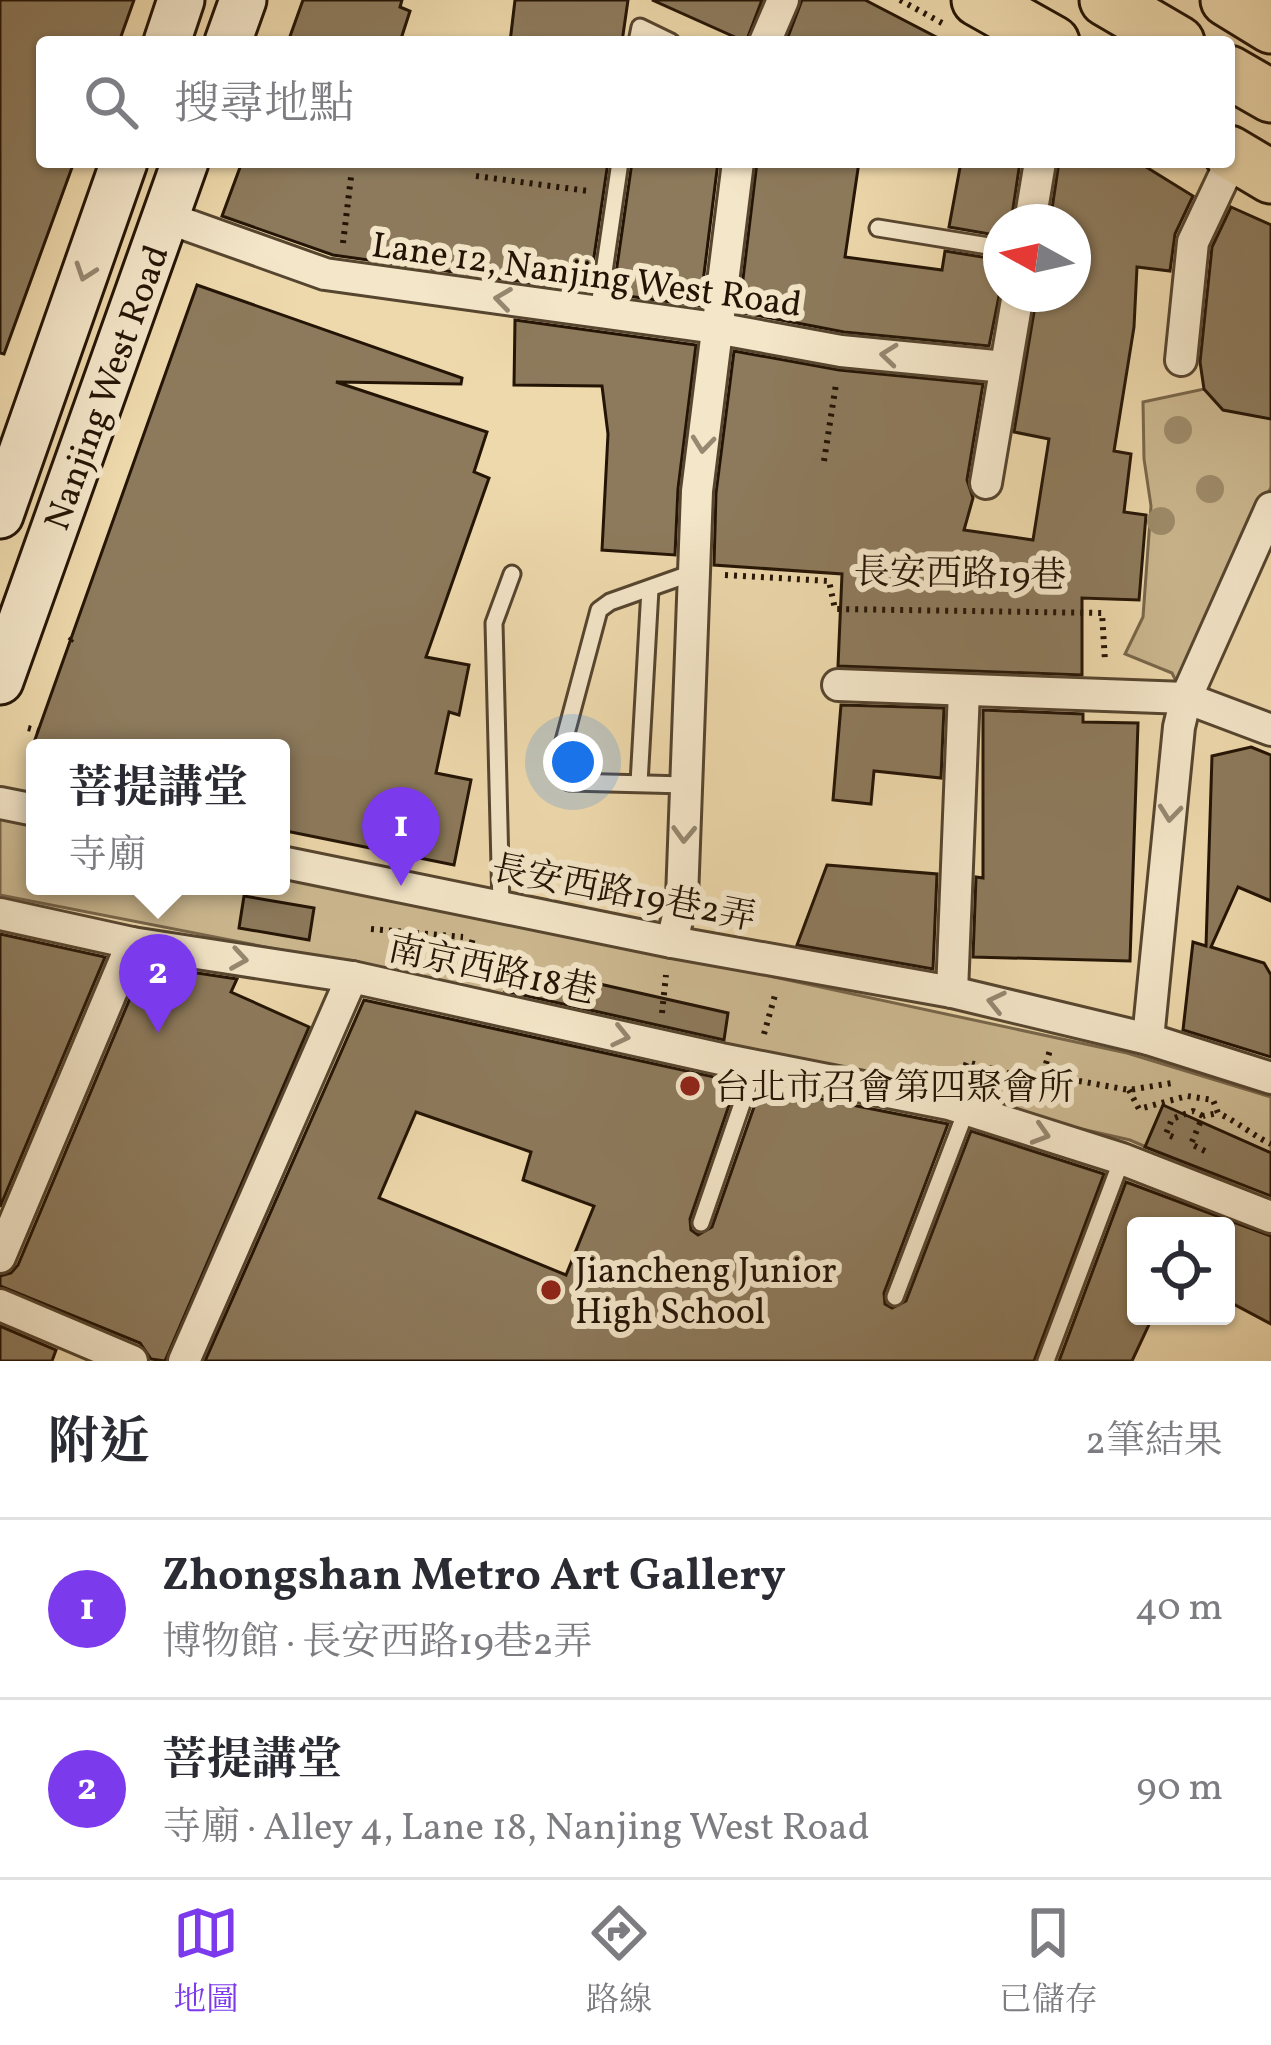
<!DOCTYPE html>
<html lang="zh-TW">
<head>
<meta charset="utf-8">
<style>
	:root { --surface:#fff; --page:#f2f2f3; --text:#2b2b33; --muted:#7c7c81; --line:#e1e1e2; --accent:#7c3aed }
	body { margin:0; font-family:Vollkorn,"Noto Serif TC",serif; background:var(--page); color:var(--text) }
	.controls { position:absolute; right:36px; bottom:36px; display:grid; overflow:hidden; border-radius:12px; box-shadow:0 3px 9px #0004 }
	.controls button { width:108px; height:108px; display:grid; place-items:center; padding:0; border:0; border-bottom:3px solid var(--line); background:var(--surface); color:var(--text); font:60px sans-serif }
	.compass { position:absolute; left:983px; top:204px; width:108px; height:108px; border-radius:50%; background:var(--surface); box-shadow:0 3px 9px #0004; rotate:278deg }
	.you { position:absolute; left:573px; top:762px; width:42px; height:42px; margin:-30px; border:9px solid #fff; border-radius:50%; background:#1a73e8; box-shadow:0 0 0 18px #1a73e833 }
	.badge { display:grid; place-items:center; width:78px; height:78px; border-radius:50%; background:var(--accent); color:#fff; font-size:39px; font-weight:700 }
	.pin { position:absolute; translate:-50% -99px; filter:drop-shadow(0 3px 6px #0008) }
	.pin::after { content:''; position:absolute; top:63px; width:42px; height:36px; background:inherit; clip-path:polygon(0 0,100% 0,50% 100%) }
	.popup { position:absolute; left:26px; top:739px; width:264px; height:156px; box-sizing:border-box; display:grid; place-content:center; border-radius:12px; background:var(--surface); filter:drop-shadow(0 3px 9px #0005); font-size:39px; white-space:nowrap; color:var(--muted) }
	.popup b { font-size:45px; color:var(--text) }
	.popup::after { content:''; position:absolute; left:50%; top:100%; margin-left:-24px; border:24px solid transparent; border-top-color:var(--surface) }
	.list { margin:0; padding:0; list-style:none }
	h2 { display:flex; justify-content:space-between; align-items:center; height:156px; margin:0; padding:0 48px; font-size:51px }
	h2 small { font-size:39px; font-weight:400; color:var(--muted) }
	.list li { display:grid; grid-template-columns:78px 1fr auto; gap:36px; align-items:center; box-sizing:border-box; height:180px; padding:0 48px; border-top:3px solid var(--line) }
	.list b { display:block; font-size:45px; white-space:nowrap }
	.list p { margin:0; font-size:39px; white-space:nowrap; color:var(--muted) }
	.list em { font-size:39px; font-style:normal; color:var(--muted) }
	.icon { flex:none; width:66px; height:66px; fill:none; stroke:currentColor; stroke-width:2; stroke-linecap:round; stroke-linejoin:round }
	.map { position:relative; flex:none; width:1271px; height:1361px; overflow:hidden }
	.search { position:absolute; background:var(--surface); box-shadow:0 3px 9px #0004; left:36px; right:36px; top:36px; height:132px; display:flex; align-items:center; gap:30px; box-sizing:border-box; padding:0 42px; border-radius:12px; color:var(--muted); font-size:45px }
	.sheet { height:516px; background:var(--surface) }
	nav { display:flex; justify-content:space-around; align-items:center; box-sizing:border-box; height:168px; border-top:3px solid var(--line); background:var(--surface); font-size:33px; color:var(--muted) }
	nav a { display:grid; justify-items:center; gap:6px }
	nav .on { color:var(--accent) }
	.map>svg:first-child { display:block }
	.green { fill:#ccb890; stroke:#78664a; stroke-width:3 }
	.building { fill:#8d7a5c; stroke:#241405; stroke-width:3; fill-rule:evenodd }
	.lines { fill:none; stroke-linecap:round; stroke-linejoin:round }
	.lane-casing { stroke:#56452f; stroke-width:21 }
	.street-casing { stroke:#56452f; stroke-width:36 }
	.secondary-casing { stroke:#241405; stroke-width:51 }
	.primary-casing { stroke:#241405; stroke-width:57 }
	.path { stroke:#241405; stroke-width:6; stroke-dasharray:3 6; stroke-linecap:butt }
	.lane { stroke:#f4e6c9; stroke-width:15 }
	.street { stroke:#f4e6c9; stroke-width:30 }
	.secondary { stroke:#f4e6c9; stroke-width:45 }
	.primary { stroke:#eed9ac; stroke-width:51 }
	.tree { fill:#9f8c6b }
	.oneway { stroke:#968871 }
	.poi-dot { fill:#8f2418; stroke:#f4e6c9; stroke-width:4.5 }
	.labels { text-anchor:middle; stroke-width:12; stroke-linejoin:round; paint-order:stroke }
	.street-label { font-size:36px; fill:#241405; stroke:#f4e6c9 }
	.poi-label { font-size:36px; fill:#241405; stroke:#f4e6c9; text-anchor:start }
</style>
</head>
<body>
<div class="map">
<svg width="1271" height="1361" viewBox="0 0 1271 1361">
	<rect width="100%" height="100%" fill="#eed9ac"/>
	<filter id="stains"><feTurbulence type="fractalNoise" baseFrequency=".00167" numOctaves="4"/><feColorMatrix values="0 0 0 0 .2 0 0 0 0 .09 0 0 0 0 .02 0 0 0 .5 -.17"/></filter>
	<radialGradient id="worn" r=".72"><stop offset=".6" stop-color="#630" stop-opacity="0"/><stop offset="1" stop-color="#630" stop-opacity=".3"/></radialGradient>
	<g class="green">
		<polygon points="1204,389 1271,419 1271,487 1181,691 1172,673 1125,654 1143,617 1151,506 1144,459 1143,402"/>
		<polygon points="0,818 35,824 35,886 281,886 281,871 1127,1053 1271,1097 1271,1201 1130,1140 363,966 0,895"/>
	</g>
	<g class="building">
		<polygon points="0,0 134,0 119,42 42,42 42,162 74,162 4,354 0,353"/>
		<polygon points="303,0 402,0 400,7 410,11 400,42 288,42"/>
		<polygon points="515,0 628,0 622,42 510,42"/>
		<polygon points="652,0 762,0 746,42"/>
		<polygon points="802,0 865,0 946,42 786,42"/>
		<polygon points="242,162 608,162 589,291 333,255 222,216"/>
		<polygon points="632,162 718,162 700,306 613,294"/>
		<polygon points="757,162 859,162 845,257 942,270 945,251 1001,260 1001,286 989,346 844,332 739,312"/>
		<polygon points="961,162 1020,162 1011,222 1001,222 1001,236 949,227"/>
		<polygon points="1059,162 1138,162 1193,196 1175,234 1170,271 1137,267 1134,327 1114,451 1131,454 1124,512 1146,515 1139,600 1082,598 1082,675 838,666 842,574 714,565 716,493 734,351 839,370 983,384 967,480 973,498 964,530 1033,540 1049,439 1014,432 1037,294 1073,294 1073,222 1050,222"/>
		<polygon points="1231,207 1271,225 1271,419 1223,410 1204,389 1200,362 1212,247"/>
		<polygon points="197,285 462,378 461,384 336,382 487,432 474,472 489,478 426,657 469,665 459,715 449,712 436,773 471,780 454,865 281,830 281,748 32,748"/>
		<polygon points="515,320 696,345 678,489 675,555 602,550 608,434 602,386 514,385"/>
		<polygon points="841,705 944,708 941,778 874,771 871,804 833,800"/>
		<polygon points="983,710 1083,714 1083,722 1138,723 1130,961 973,957 976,877 983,878"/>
		<polygon points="1251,747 1271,755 1271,901 1238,887 1211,947 1264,963 1271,975 1271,1057 1183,1030 1193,942 1206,946 1212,756"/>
		<polygon points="827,865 937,874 933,969 797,945"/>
		<polygon points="244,896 314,908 309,940 239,928"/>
		<polygon points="0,934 105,957 0,1207"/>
		<polygon points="511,964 728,1013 724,1040 505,991"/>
		<polygon points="144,965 237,979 231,992 309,1027 165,1361 151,1359 140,1343 0,1286 0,1276 11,1273 18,1265"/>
		<path d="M 364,1000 L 737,1082 L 690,1219 L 691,1230 L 698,1235 L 712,1227 L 761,1087 L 948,1124 L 884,1293 L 885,1304 L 892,1308 L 906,1301 L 971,1131 L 1104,1174 L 1034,1361 L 205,1361 ZM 416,1112 L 531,1152 L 523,1180 L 594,1206 L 566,1275 L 379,1198 Z"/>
		<polygon points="1163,1105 1271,1153 1271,1196 1145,1147"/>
		<polygon points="1126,1182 1271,1236 1271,1324 1226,1300 1226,1226 1136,1226 1136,1316 1153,1316 1132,1361 1059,1361"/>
		<polygon points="0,1326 56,1350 52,1361 0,1361"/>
	</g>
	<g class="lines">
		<defs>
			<g id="lane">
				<polyline points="637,42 640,27 671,42"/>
				<polyline points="878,228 1001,248"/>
				<polyline points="598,313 620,162"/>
				<polyline points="639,783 650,589"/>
				<polyline points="686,785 569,782 560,774 560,756 599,610 610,602 692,573"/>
				<polyline points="501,907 494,623 512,574"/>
				<polyline points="701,1223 755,1066"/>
				<polyline points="895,1297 966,1111"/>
				<polyline points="1046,1361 1122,1159"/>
			</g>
			<g id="street">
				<polyline points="765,42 783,0"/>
				<polyline points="165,217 325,274 716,328 841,351 1005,367"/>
				<polyline points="1030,222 1040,162"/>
				<polyline points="1181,360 1193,242 1234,155"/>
				<polyline points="986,483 1018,294"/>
				<polyline points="838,685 1186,698 1271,730"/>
				<polyline points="0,803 35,810"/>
				<polyline points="281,862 672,942 952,992 1148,1039 1271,1078"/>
				<polyline points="0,914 132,943 352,977 721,1059 949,1104 1122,1159 1271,1217"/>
				<polyline points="672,942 682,898 697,491 738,162"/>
				<polyline points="952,992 964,690"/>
				<polyline points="1148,1039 1179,727 1186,698 1271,508"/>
				<polyline points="0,1257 132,943"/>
				<polyline points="0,1305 132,1361"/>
				<polyline points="184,1361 352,977"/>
			</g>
			<g id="secondary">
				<polyline points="167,42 181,0"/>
				<polyline points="228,42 243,0"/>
				<polyline points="0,515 124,162"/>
				<polyline points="0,681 185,162"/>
			</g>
			<g id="primary">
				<polyline points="978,0 1053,42"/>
				<polyline points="1106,0 1178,42"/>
				<polyline points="1227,0 1271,27"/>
				<polyline points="1229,72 1271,96"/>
				<polyline points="1229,152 1271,177"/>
			</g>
		</defs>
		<use href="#lane" class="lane-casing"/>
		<use href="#street" class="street-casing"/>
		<use href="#secondary" class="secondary-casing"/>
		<use href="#primary" class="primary-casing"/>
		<g class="path">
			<polyline points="900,0 942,23"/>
			<polyline points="476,176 588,191"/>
			<polyline points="343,243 351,177"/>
			<polyline points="824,461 836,384"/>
			<polyline points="725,575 829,581 835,609 1102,613 1105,661"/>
			<polyline points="70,641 73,637"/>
			<polyline points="28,728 39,731"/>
			<polyline points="371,929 463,937"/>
			<polyline points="465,969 473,938"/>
			<polyline points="662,1013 666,975"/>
			<polyline points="764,1034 775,995"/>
			<polyline points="962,1074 967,1062 1054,1086 1057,1077 1129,1090 1172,1083"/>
			<polyline points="1041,1081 1050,1050"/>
			<path d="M 1129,1090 L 1139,1109 L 1187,1096 L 1213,1100 L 1218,1113 C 1238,1122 1252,1135 1271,1144"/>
			<polyline points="1046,1091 1061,1095"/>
			<polyline points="1173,1137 1166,1134 1172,1119 1193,1111 1203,1116"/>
			<polyline points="1205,1151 1191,1144 1203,1116 1218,1113"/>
		</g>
		<use href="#lane" class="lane"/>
		<use href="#street" class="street"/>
		<use href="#secondary" class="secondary"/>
		<use href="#primary" class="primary"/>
	</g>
	<g class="tree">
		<circle cx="1178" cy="430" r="14"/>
		<circle cx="1210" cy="489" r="14"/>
		<circle cx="1161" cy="521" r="14"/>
	</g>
	<defs><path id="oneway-chevron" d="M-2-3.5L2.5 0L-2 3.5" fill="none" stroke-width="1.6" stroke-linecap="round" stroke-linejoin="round" transform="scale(3)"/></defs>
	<g class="oneway">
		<use href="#oneway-chevron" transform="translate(85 272) rotate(109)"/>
		<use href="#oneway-chevron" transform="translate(503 299) rotate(-172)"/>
		<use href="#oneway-chevron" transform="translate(889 355) rotate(-174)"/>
		<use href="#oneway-chevron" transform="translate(703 444) rotate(96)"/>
		<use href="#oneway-chevron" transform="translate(1170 813) rotate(96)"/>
		<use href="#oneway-chevron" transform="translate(684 834) rotate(92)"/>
		<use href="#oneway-chevron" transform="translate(239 959) rotate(9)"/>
		<use href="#oneway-chevron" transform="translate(996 1002) rotate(-167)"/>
		<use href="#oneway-chevron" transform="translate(621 1036) rotate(13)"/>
		<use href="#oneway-chevron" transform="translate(1041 1134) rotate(17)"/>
	</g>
	<g class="poi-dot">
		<circle cx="690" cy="1086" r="12"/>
		<circle cx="551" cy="1290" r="12"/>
	</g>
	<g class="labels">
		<g class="street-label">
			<text transform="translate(587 273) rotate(8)" y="13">Lane 12, Nanjing West Road</text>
			<text transform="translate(105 387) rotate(-70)" y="13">Nanjing West Road</text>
			<text transform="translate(960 572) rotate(1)" y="13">長安西路19巷</text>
			<text transform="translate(624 891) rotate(11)" y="13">長安西路19巷2弄</text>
			<text transform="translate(493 968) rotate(12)" y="13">南京西路18巷</text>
		</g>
		<g class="poi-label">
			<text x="714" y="1099">台北市召會第四聚會所</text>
			<text x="575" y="1282">Jiancheng Junior<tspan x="575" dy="41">High School</tspan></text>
		</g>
	</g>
	<rect width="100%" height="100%" filter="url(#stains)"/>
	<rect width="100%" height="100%" fill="url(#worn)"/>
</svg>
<div class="controls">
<button><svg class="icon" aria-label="locate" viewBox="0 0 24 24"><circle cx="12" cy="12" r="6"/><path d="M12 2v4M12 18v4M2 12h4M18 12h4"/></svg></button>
</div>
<svg class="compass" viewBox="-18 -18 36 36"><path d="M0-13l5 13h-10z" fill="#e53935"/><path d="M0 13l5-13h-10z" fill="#7c7c81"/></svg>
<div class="you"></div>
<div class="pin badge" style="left:401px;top:886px">1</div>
<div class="pin badge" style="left:158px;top:1033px">2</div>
<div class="popup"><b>菩提講堂</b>寺廟</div>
<div class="search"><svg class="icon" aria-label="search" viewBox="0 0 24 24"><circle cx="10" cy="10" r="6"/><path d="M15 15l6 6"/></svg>搜尋地點</div>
</div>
<section class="sheet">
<h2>附近<small>2筆結果</small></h2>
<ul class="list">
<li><span class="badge">1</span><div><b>Zhongshan Metro Art Gallery</b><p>博物館 · 長安西路19巷2弄</p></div><em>40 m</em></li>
<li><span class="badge">2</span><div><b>菩提講堂</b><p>寺廟 · Alley 4, Lane 18, Nanjing West Road</p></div><em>90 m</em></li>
</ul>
</section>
<nav>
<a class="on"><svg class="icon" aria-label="map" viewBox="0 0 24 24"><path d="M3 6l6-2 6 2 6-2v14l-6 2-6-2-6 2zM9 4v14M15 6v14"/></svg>地圖</a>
<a><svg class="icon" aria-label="directions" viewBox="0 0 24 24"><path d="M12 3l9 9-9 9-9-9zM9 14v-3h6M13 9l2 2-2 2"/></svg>路線</a>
<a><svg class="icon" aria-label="saved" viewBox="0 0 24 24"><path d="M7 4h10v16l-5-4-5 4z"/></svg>已儲存</a>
</nav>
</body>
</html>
